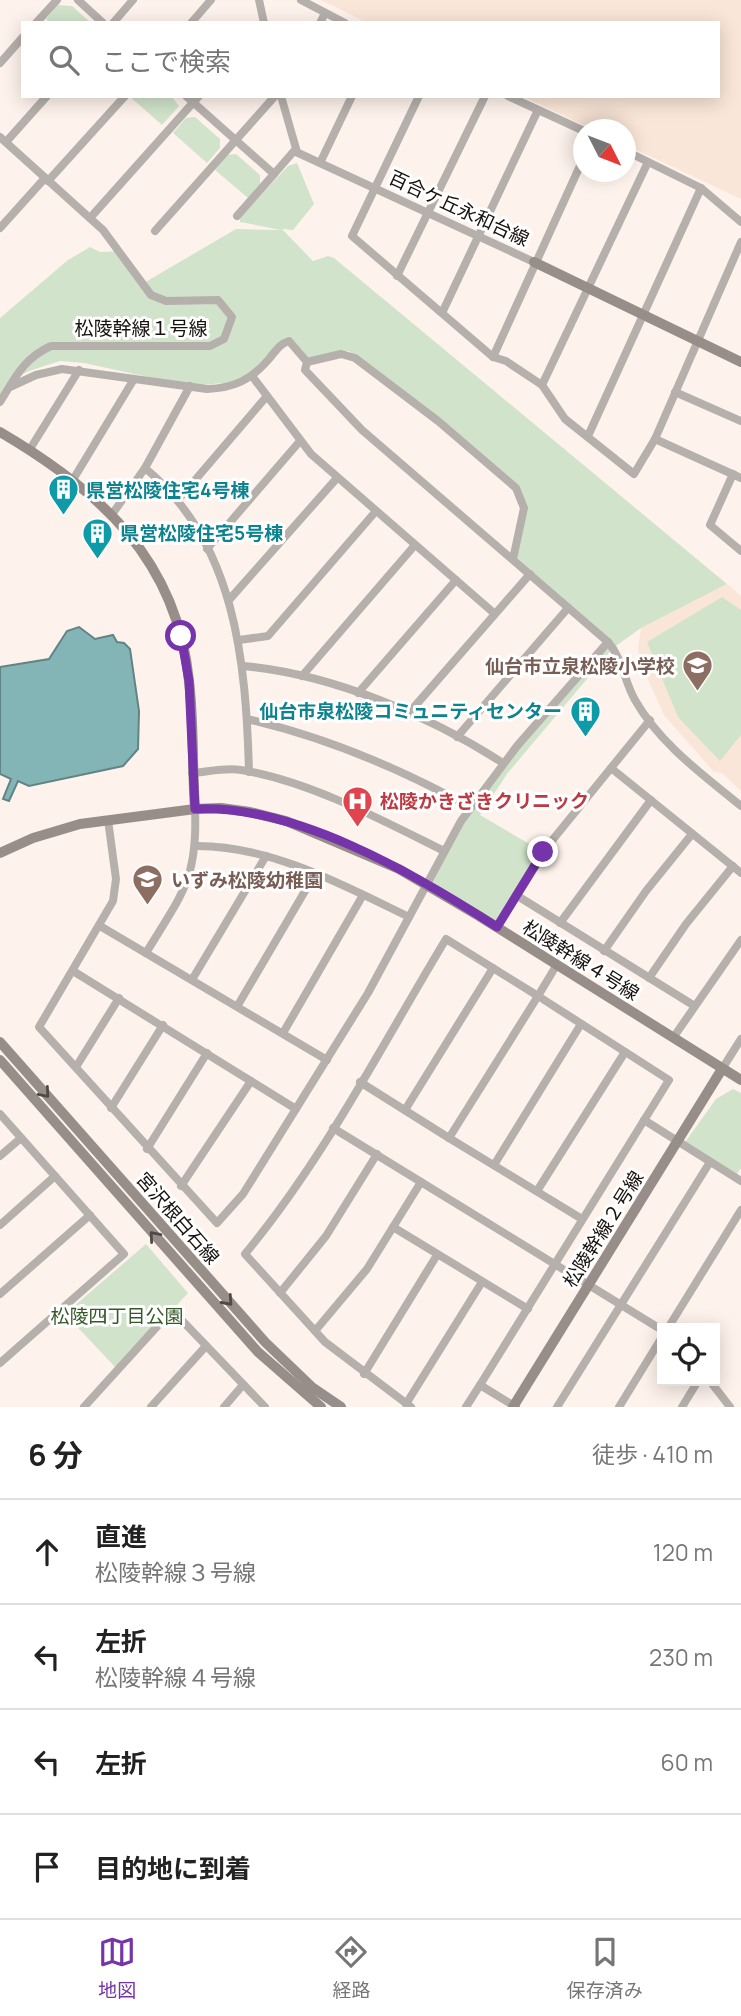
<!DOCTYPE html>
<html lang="ja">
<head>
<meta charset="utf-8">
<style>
	:root { --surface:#fff; --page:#f2f2f2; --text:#222; --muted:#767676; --line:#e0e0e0; --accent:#7534a9 }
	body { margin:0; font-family:Manrope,"Noto Sans JP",sans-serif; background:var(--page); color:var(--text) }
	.controls { position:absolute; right:21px; bottom:21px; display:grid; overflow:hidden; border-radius:0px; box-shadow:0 4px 18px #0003 }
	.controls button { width:63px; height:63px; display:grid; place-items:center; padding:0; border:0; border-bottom:2px solid var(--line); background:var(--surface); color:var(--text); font:35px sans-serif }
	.compass { position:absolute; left:573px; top:119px; width:63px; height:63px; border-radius:50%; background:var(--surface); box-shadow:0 4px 18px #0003; rotate:132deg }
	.stop { position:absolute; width:21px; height:21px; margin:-16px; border:5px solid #7534a9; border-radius:50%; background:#fff }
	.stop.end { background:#7534a9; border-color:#fff; box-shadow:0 2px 7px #0008 }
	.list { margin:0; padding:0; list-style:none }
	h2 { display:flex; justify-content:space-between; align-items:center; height:91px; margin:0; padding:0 28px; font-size:30px }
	h2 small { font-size:23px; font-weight:400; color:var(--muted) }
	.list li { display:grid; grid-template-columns:46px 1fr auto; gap:21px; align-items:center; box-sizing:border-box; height:105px; padding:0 28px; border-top:2px solid var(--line) }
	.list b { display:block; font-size:26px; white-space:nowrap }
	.list p { margin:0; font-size:23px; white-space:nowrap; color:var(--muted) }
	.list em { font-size:23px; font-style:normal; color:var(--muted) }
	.icon { flex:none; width:38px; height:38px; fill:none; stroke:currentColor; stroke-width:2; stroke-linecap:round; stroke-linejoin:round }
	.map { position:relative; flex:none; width:741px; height:1407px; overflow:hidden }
	.search { position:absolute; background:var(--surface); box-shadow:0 4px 18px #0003; left:21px; right:21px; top:21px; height:77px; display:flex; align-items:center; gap:18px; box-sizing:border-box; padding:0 24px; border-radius:0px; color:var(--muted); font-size:26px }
	.sheet { height:511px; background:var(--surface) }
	nav { display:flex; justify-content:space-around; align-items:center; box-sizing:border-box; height:98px; border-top:2px solid var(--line); background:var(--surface); font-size:19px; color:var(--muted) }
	nav a { display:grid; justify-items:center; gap:4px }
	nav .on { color:var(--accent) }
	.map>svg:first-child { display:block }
	.built { fill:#fae6d8 }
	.green { fill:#d1e3cb }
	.water { fill:#83b5b7; stroke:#628484; stroke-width:2 }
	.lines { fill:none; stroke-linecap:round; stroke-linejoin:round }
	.street { stroke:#b6b0ac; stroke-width:8 }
	.secondary { stroke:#978e89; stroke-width:10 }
	.oneway { stroke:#504945 }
	.route { stroke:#7534a9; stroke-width:9 }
	.labels { text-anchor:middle; stroke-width:6; stroke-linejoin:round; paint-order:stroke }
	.street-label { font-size:19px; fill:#16110e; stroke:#fff }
	.culture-label { font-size:19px; font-weight:bold; fill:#0d838f; stroke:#fff; text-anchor:start }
	.education-label { font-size:19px; font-weight:bold; fill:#785e54; stroke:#fff; text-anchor:end }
	.health-label { font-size:19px; font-weight:bold; fill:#be3a42; stroke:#fff; text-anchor:start }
	.park-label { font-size:19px; fill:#37592a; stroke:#fff }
</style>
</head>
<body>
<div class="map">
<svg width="741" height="1407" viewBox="0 0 741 1407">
	<rect width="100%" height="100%" fill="#fef3ec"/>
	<g class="built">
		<polygon points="321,0 741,0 741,199 626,145 626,130 592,129 522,96 718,96 718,23 368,23"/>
		<polygon points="727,584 741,596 741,791 722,773 714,772 664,715 644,671 638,649 641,628"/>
	</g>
	<g class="green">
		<polygon points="58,5 72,6 91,23 51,23 46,19"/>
		<polygon points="129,96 171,96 179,106 162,125"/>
		<polygon points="195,117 220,139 220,148 207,163 173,133 186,118"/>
		<polygon points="236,154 260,175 260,185 248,198 215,170 227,155"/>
		<polygon points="297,163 314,204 293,230 282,229 313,261 328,256 334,258 727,584 641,628 613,648 507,774 480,815 543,852 497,927 427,885 470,807 607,643 513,559 524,508 516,488 349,351 307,362 288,341 245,381 190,386 84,363 60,361 29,371 11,380 0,396 0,318 68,260 90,247 100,252 121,251 142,284 236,229 281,230 240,222 240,217 288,166"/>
		<polygon points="722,597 741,610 741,735 720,761 678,717 647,642"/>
		<polygon points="733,1089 741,1093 741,1168 735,1177 683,1145 716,1099"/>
		<polygon points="146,1244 188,1293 118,1370 65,1314"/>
	</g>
	<polygon class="water" points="79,627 95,639 113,635 117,642 124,643 130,649 139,711 138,749 123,766 29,786 18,781 9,801 3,799 11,779 0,774 0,667 49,659 67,631"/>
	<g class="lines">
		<g class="street">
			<polyline points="78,0 103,23"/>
			<polyline points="259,0 264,23"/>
			<polyline points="301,0 345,23"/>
			<polyline points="36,23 57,0"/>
			<polyline points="113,23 133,0"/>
			<polyline points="191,23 211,0"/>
			<polyline points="320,23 325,13"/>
			<polyline points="0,63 23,37"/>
			<polyline points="186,96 274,174 294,151 534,262"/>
			<polyline points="281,96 297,152"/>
			<polyline points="419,96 352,236 493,357 506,361 542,385 565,419 634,474 655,439 741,242"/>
			<polyline points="508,96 584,131"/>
			<path d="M 0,137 L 103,230 L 151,295 L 166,301 L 218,300 L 232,317 L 224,339 L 210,346 L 51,346 C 24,358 15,378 0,402"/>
			<polyline points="6,142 47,96"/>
			<polyline points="626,151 701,188 741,222"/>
			<polyline points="320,163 352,96"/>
			<polyline points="48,181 125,96"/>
			<polyline points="237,216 274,174"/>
			<polyline points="90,218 199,96"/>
			<polyline points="0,228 45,178"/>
			<polyline points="155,231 275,96"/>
			<polyline points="397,276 485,96"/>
			<polyline points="442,313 538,110"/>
			<polyline points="493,357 584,157"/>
			<polyline points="307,362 341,354 355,358 438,421 516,488 524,508 513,559"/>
			<polyline points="252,376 311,454 495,614"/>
			<polyline points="542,385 648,162"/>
			<path d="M 10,387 L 36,375 L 62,369 L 207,389 C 234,388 251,380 269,359 C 275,352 279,344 289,341 L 307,362 L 305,370 L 362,430 L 608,642 C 623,659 624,681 635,700 C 660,744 702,774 741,806"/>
			<polyline points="675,392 741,421"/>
			<polyline points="588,436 701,188"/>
			<polyline points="655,439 741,478"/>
			<polyline points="30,449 79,370"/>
			<path d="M 145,468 C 236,543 246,663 249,772"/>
			<polyline points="733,474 710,525 741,551"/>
			<polyline points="74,478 134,379"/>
			<polyline points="178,500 267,396"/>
			<polyline points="113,513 145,468 190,386"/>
			<polyline points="207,549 300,441"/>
			<polyline points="229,600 337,478"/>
			<polyline points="239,640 268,636 376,511"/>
			<path d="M 243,666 C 332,674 428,715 503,763"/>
			<polyline points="302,676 415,545"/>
			<polyline points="358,693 456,580"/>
			<polyline points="408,714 530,574"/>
			<path d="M 247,719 C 325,737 401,769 470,807"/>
			<polyline points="457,737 568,608"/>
			<polyline points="611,768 741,873"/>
			<path d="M 192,773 C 207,772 226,767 241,770 C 309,781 382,820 444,851"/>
			<polyline points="108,820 116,879 113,901 39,1027 217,1223 243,1194 368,993 461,821 517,746 608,642"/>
			<path d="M 197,846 C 272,846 343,885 409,917"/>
			<polyline points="516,895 693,1005"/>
			<polyline points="560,923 651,800"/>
			<polyline points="100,926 327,1060"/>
			<polyline points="497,927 550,843 650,720"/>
			<polyline points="604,951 646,891 692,834"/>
			<path d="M 146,953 C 181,895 198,880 195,809"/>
			<polyline points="73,971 296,1109"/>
			<polyline points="193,978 266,856"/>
			<polyline points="649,978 686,924 733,866"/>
			<polyline points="238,1005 315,874"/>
			<polyline points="283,1033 363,895"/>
			<polyline points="673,1038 741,940"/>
			<polyline points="76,1067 119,998"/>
			<polyline points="722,1069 741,1039"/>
			<polyline points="360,1082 449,1138 538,996 669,1080 480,1385"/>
			<polyline points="111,1108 163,1025"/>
			<polyline points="405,1110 493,968"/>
			<polyline points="0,1114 124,1254 0,1363"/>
			<polyline points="644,1120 741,1181"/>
			<polyline points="449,1138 582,1219"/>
			<polyline points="147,1149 207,1053"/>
			<polyline points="0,1156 21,1138"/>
			<polyline points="494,1165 581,1024"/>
			<polyline points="421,1182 662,1330"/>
			<polyline points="181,1186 251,1081"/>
			<polyline points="537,1191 625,1052"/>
			<polyline points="0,1225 55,1176"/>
			<polyline points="393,1227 528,1309"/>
			<polyline points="280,1293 326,1236 377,1154"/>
			<polyline points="0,1294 90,1215"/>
			<polyline points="668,1328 741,1210"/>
			<polyline points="315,1331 367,1269 421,1182 333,1128"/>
			<polyline points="364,1374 437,1255"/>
			<polyline points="710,1381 730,1407"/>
			<polyline points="406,1404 482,1282"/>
			<polyline points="84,1407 172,1310 265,1407"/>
			<polyline points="151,1407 206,1346"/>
			<polyline points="224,1407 242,1386"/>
			<path d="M 411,1407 L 325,1342 L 245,1254 C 324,1159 382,1045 446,939 L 538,996 L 556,966"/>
			<polyline points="466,1407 480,1385 516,1407"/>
			<polyline points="557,1407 710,1162"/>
			<polyline points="619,1407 662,1337"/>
			<polyline points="682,1407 698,1381"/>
		</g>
		<g class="secondary">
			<polyline points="534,262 741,362"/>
			<path d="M 0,432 C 99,490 177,559 189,681 C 194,723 192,766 195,809"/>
			<polyline points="0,853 33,838 80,824 195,809 221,808 250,812 286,821 399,869 479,916 741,1080"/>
			<polyline points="0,1042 265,1342 313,1388 341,1407"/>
			<polyline points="0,1060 258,1352 321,1407"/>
			<polyline points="513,1407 722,1069"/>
		</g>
	</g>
	<defs><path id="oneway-chevron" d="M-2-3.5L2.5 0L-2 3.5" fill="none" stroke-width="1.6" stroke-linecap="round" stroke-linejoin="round" transform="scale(1.75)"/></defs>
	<g class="oneway">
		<use href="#oneway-chevron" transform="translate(45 1093) rotate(49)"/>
		<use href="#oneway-chevron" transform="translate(154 1236) rotate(-131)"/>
		<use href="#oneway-chevron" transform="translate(228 1301) rotate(48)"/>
	</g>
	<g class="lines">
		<path class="route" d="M 181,636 L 189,681 L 195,809 C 295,804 415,874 497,927 L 543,852"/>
	</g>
	<defs>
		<symbol id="building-pin" viewBox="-11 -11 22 30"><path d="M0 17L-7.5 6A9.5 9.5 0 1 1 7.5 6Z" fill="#0f9aa8" stroke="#fff"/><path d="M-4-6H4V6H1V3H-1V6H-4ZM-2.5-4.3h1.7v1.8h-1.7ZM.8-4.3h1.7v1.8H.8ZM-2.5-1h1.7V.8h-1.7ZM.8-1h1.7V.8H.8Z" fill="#fff"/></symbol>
		<symbol id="school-pin" viewBox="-11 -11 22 30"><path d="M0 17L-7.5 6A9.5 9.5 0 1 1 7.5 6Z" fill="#8d6e63" stroke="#fff"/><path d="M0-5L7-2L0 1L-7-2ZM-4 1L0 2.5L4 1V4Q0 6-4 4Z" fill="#fff"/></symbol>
		<symbol id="hospital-pin" viewBox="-11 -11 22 30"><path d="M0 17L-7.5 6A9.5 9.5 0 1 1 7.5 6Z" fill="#e0444e" stroke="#fff"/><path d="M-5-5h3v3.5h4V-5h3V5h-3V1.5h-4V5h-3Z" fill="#fff"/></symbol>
	</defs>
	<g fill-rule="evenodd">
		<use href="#building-pin" x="46" y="472" width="35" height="47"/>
		<use href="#building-pin" x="80" y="516" width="35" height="47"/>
		<use href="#school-pin" x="680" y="648" width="35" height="47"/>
		<use href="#building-pin" x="568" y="694" width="35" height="47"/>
		<use href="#hospital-pin" x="340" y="784" width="35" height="47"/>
		<use href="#school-pin" x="130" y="862" width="35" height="47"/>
	</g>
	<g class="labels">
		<g class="street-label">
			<text transform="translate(459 208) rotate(25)" y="7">百合ケ丘永和台線</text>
			<text x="141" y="335">松陵幹線１号線</text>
			<text transform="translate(581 960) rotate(32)" y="7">松陵幹線４号線</text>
			<text transform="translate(178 1218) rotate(49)" y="7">宮沢根白石線</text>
			<text transform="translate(603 1229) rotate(-58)" y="7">松陵幹線２号線</text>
		</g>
		<g class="culture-label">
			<text x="86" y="497">県営松陵住宅4号棟</text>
			<text x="120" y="540">県営松陵住宅5号棟</text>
			<text x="562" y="718" text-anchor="end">仙台市泉松陵コミュニティセンター</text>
		</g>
		<g class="education-label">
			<text x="675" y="673">仙台市立泉松陵小学校</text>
			<text x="171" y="887" text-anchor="start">いずみ松陵幼稚園</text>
		</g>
		<g class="health-label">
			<text x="380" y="808">松陵かきざきクリニック</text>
		</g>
		<g class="park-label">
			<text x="117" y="1323">松陵四丁目公園</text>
		</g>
	</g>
</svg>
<div class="controls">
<button><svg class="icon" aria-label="locate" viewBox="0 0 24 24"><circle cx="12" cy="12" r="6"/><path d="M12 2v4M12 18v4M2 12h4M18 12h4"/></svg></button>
</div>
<svg class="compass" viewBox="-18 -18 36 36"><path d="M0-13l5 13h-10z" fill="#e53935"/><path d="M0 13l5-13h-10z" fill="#767676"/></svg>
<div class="stop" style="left:181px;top:636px"></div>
<div class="stop end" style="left:543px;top:852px"></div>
<div class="search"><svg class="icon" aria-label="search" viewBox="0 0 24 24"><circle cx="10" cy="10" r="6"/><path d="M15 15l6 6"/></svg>ここで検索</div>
</div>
<section class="sheet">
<h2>6 分<small>徒歩 · 410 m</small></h2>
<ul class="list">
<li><svg class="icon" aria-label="ahead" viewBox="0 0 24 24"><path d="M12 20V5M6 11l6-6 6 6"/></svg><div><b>直進</b><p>松陵幹線３号線</p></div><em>120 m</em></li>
<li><svg class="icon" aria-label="left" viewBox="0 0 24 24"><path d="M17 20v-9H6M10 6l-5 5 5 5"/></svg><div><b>左折</b><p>松陵幹線４号線</p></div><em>230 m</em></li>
<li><svg class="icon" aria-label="left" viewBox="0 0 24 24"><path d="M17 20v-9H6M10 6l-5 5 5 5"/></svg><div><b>左折</b></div><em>60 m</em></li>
<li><svg class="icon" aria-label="arrive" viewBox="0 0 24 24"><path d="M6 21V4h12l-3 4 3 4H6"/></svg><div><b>目的地に到着</b></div></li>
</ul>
</section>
<nav>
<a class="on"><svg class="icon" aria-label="map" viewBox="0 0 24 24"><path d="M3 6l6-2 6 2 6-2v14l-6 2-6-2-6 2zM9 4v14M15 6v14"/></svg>地図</a>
<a><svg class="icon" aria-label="directions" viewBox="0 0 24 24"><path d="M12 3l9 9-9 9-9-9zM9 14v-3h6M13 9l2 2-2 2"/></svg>経路</a>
<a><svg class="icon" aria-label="saved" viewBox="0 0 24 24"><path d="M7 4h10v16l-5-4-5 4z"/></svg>保存済み</a>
</nav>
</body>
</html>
